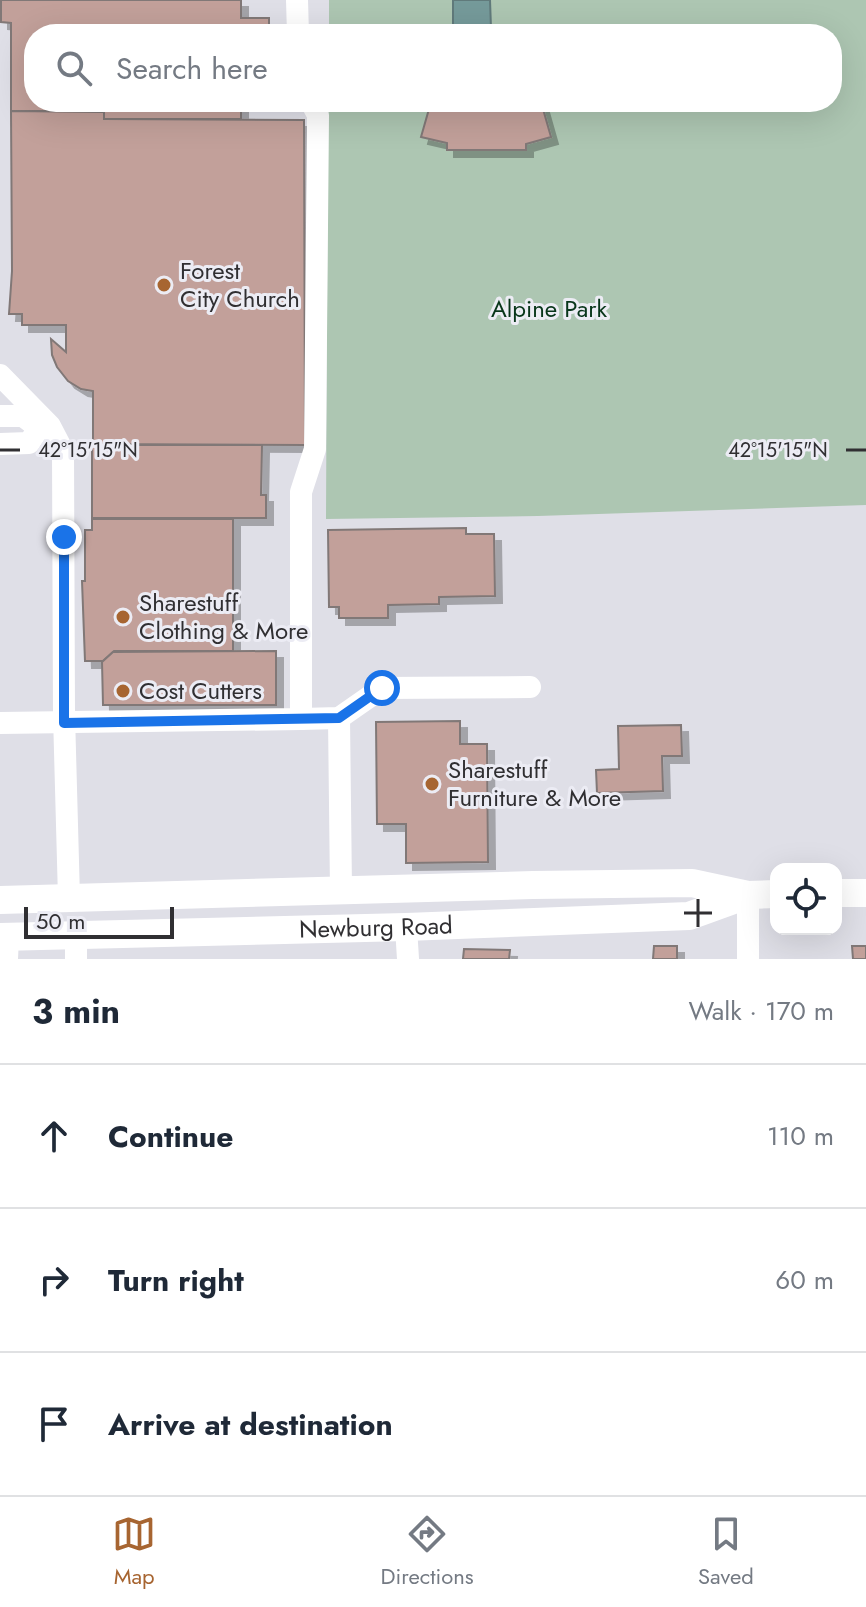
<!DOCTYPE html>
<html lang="en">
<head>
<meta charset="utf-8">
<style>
	:root { --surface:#fff; --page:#f6f6f7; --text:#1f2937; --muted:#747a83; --line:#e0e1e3; --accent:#a76531 }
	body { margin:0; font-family:Jost,sans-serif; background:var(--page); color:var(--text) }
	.controls { position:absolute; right:24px; bottom:24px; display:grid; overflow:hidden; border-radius:16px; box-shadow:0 8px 32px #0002 }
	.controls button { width:72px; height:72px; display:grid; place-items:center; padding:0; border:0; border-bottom:2px solid var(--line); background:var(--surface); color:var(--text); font:40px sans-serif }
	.scale { position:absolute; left:24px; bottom:20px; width:150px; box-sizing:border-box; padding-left:8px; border:4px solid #302f32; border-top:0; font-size:22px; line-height:28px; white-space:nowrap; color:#302f32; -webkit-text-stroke:6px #ececf4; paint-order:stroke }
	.stop { position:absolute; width:24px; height:24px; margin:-18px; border:6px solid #1a73e8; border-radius:50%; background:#fff }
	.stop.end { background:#1a73e8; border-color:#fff; box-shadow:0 2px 8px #0008 }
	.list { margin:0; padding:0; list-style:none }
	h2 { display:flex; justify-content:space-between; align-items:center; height:104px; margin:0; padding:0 32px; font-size:34px }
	h2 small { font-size:26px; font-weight:400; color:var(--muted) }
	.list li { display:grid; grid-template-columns:52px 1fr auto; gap:24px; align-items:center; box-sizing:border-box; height:144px; padding:0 32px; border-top:2px solid var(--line) }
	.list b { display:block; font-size:30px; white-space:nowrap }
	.list em { font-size:26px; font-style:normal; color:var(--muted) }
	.icon { flex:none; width:44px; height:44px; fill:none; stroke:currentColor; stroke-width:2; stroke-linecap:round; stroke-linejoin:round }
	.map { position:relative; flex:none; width:866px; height:959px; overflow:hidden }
	.search { position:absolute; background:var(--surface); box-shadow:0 8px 32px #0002; left:24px; right:24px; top:24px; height:88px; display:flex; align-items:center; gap:20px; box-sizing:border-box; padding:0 28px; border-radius:32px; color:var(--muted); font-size:30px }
	.sheet { height:536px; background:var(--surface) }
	nav { display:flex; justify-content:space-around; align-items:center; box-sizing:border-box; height:112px; border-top:2px solid var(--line); background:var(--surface); font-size:22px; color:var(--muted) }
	nav a { display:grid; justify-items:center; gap:4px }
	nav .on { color:var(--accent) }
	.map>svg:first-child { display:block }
	.green { fill:#adc6b2 }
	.water { fill:#759a9a; stroke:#607a7b; stroke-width:2 }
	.building { fill:#c2a09a; stroke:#817877; stroke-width:2; filter:url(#shadow) }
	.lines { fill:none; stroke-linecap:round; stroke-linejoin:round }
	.minor { stroke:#fff; stroke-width:22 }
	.major { stroke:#fff; stroke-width:28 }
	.route { stroke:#1a73e8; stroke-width:10 }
	.ticks { fill:none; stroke:#302f32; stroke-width:3 }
	.poi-dot { fill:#a76531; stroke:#ececf4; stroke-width:3 }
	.labels { text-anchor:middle; stroke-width:6; stroke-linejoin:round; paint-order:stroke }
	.poi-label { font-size:24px; fill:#302f32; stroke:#ececf4; text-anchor:start }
	.park-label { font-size:24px; fill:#08361a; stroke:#ececf4 }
	.street-label { font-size:24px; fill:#302f32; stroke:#ececf4 }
	.ticks-label { font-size:20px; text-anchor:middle; fill:#302f32; stroke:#ececf4; stroke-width:6; stroke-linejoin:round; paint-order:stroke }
</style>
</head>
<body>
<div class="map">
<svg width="866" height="959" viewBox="0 0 866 959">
	<defs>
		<filter id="shadow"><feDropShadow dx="7" dy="7" stdDeviation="0" flood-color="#0004"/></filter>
	</defs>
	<rect width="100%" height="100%" fill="#dfdfe7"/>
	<polygon class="green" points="329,0 866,0 866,505 538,516 326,519 328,102 832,102 832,34 329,34"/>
	<polygon class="water" points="453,0 490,0 491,28 523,28 523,34 453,34"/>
	<g class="building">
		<polygon points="1,0 241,0 241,18 269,18 269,34 34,34 34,102 241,102 241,119 104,119 104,111 11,111 11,23 1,22"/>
		<polygon points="431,102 448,106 525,106 541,102 551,137 526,144 526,150 447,150 447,143 421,137"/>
		<polygon points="11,111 104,112 104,119 304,120 305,445 93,444 93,391 81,389 68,381 57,367 52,355 51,339 66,352 66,325 22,325 22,314 9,314 12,271"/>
		<polygon points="92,445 262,445 261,495 266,495 266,518 92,518"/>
		<polygon points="92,519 233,519 233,651 114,651 103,661 85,661 82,581 85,581 85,530 92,530"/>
		<polygon points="466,528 466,534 494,534 495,596 439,597 439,604 388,605 388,618 339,618 339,607 329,607 328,530"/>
		<polygon points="276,651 276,705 103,705 102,662 113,652"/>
		<polygon points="460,721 460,744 487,744 488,862 406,863 406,824 377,824 376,722"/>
		<polygon points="681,725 682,756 662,756 663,791 597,793 596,770 619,769 618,726"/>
		<polygon points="654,946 677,946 677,959 653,959"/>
		<polygon points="852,946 866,946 866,959 853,959"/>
		<polygon points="464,949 510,950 509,959 463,959"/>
	</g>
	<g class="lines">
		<g class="minor">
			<polyline points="297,0 298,34"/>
			<polyline points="0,375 50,426 63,451 64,715 69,898"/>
			<polyline points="0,416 23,416 39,428 45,427"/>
			<polyline points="0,444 29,443 39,428"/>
			<polyline points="339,718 341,890"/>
			<polyline points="301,719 339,718 382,688 530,687"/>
			<polyline points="0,723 301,719 301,492 315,449 318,115 311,102"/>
			<polyline points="748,895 748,959"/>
			<polyline points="406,927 408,959"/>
			<polyline points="76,935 76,959"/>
			<polyline points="7,959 8,937"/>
		</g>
		<g class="major">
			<polyline points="836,893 866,893"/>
			<polyline points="0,900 533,885 692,883 748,895 776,894"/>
			<path id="s1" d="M 0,937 L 406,927 L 689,916 L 747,895"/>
		</g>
	</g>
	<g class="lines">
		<polyline class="route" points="64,537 64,723 339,718 382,688"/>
	</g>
	<path class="ticks" d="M 0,450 L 20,450M 846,450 L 866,450M 698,899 L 698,927M 684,913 L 712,913"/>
	<g class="poi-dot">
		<circle cx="164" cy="285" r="8"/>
		<circle cx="123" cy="617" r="8"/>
		<circle cx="123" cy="691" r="8"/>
		<circle cx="432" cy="784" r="8"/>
	</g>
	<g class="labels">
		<g class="poi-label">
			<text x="180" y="279">Forest<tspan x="180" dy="28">City Church</tspan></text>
			<text x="139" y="611">Sharestuff<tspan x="139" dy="28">Clothing &amp; More</tspan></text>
			<text x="139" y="699">Cost Cutters</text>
			<text x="448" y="778">Sharestuff<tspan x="448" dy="28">Furniture &amp; More</tspan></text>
		</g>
		<g class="park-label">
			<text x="549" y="317">Alpine Park</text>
		</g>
		<g class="street-label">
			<text dy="8" stroke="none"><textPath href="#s1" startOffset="376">Newburg Road</textPath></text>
		</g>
	</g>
	<g class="ticks-label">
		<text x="88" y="457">42°15'15"N</text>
		<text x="778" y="457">42°15'15"N</text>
	</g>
</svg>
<div class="controls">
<button><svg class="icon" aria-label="locate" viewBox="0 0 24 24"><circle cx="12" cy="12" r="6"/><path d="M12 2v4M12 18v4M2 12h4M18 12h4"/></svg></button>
</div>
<div class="scale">50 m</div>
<div class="stop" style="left:382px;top:688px"></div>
<div class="stop end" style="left:64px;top:537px"></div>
<div class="search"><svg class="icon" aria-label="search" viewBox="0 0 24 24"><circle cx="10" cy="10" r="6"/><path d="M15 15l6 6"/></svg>Search here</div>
</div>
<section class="sheet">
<h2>3 min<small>Walk · 170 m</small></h2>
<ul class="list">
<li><svg class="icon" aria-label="ahead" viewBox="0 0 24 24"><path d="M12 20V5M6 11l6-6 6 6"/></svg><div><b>Continue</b></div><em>110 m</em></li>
<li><svg class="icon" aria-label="right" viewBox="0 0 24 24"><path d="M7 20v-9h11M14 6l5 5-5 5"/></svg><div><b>Turn right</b></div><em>60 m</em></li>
<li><svg class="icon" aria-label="arrive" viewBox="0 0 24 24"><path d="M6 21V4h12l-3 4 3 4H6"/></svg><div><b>Arrive at destination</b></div></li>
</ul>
</section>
<nav>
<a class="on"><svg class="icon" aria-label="map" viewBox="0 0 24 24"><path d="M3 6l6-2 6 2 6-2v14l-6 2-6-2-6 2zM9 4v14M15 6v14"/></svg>Map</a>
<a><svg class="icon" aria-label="directions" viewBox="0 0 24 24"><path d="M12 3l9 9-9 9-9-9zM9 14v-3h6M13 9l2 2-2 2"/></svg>Directions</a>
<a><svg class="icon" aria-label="saved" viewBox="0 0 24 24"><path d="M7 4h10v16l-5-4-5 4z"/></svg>Saved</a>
</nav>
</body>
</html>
